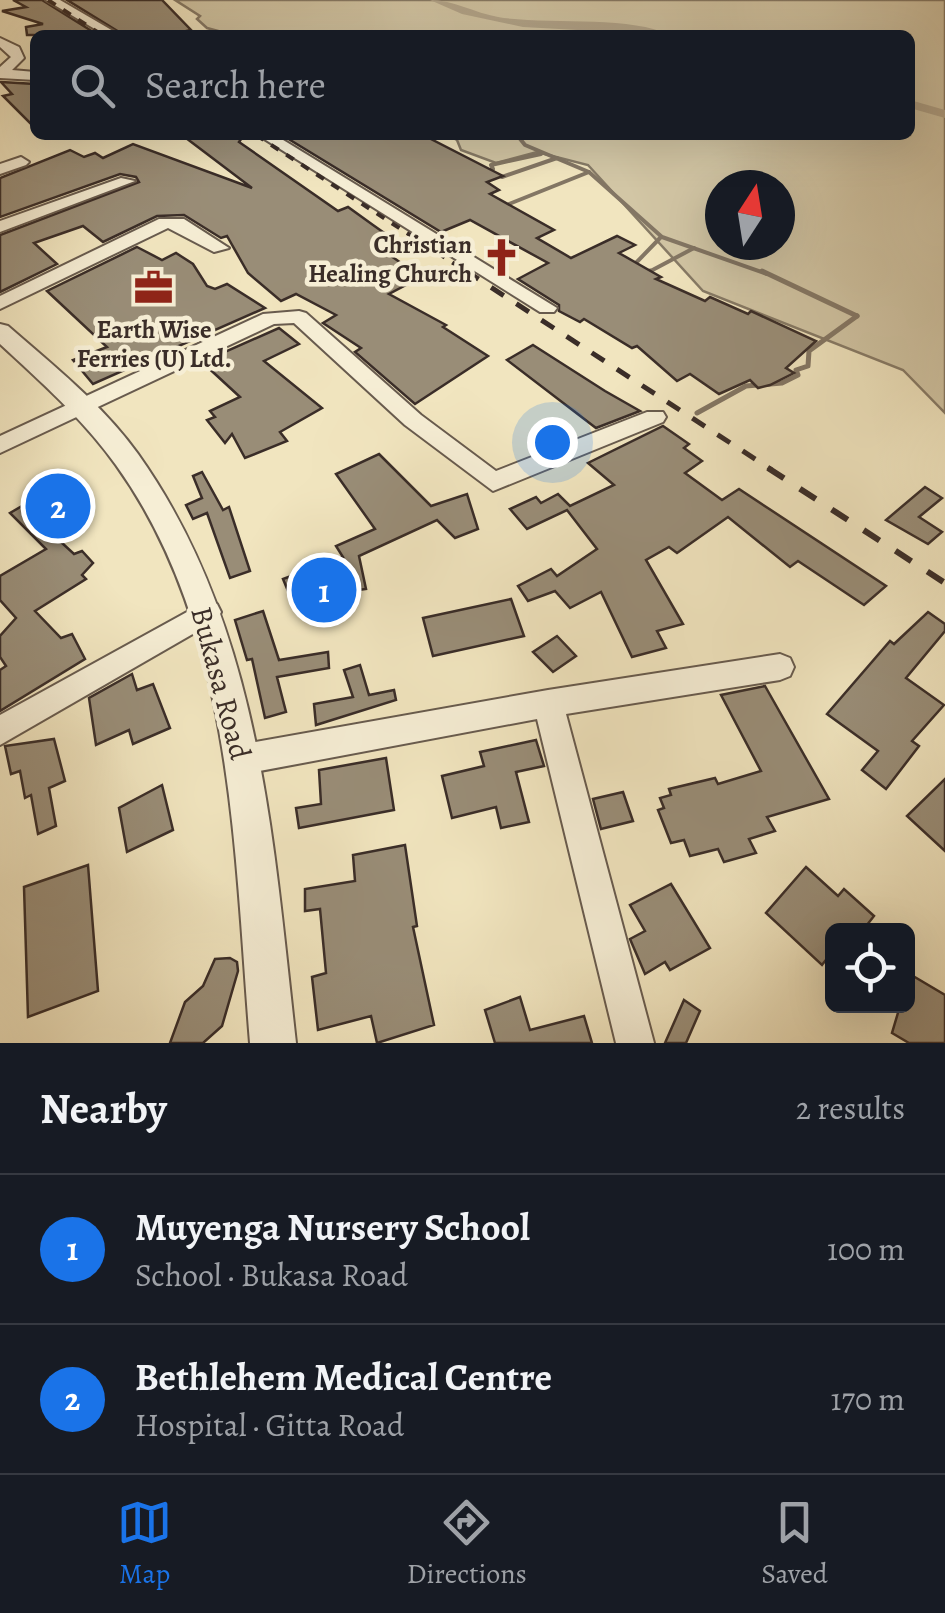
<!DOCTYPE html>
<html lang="en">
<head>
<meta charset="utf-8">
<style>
	:root { --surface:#171b24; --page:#242831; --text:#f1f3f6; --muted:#9ea1a6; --line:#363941; --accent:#1a73e8 }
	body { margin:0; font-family:Alegreya,serif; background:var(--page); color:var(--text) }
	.controls { position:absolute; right:30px; bottom:30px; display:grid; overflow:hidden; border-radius:15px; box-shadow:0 10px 40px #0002 }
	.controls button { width:90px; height:90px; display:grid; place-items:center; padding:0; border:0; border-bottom:2px solid var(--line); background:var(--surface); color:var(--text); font:50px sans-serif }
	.compass { position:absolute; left:705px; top:170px; width:90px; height:90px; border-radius:50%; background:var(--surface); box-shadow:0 10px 40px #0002; rotate:12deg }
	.you { position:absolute; left:552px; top:442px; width:35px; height:35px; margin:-25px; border:8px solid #fff; border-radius:50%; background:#1a73e8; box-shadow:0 0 0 15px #1a73e833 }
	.badge { display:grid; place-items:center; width:65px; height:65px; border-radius:50%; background:var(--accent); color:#fff; font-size:32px; font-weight:700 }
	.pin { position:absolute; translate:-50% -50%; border:5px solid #fff; box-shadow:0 2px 10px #0006 }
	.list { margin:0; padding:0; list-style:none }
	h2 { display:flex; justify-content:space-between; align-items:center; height:130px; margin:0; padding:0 40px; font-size:42px }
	h2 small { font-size:32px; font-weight:400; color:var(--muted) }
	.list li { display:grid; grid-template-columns:65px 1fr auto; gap:30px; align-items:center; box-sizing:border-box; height:150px; padding:0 40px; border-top:2px solid var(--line) }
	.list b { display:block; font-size:38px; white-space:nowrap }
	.list p { margin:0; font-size:32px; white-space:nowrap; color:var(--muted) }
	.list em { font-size:32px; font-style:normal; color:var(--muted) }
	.icon { flex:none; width:55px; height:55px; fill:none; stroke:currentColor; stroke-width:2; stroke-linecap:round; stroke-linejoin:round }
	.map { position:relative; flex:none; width:945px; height:1043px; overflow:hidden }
	.search { position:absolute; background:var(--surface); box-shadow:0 10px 40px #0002; left:30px; right:30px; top:30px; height:110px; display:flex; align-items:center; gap:25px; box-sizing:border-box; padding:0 35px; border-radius:15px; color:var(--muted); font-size:38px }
	.sheet { height:430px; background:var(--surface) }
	nav { display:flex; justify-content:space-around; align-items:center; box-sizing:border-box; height:140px; border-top:2px solid var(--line); background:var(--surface); font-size:28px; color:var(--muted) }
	nav a { display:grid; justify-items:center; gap:5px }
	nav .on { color:var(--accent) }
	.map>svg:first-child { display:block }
	.green { fill:#d2c6a5; stroke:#867a66; stroke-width:2.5; fill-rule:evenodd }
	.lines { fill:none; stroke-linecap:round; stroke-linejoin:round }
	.stream-far1 { stroke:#837664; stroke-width:4 }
	.stream { stroke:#837664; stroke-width:5 }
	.canal { fill:#b3a68c; fill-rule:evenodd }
	.building { fill:#998d77; stroke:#3a2d28; stroke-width:2.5 }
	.minor-casing { stroke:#685b4e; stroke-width:4 }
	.tertiary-casing { stroke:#685b4e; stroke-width:4 }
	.minor { fill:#f6eed5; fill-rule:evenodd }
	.tertiary { fill:#f6eed5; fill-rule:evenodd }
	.rail-far2 { stroke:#3a2d28; stroke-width:4; stroke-dasharray:9 9; stroke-linecap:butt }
	.rail-far1 { stroke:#3a2d28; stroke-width:5; stroke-dasharray:15 15; stroke-linecap:butt }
	.rail { stroke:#3a2d28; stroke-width:6; stroke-dasharray:19 19; stroke-linecap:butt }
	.labels { text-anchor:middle; stroke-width:9; stroke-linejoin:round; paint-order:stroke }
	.far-poi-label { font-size:25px; font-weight:bold; fill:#3a2d28; stroke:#f6eed5; text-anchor:end }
	.street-label { font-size:30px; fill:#3a2d28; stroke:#f6eed5 }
</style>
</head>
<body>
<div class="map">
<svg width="945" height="1043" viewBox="0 0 945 1043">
	<rect width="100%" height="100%" fill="#f1e5bf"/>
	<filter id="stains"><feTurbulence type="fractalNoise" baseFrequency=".002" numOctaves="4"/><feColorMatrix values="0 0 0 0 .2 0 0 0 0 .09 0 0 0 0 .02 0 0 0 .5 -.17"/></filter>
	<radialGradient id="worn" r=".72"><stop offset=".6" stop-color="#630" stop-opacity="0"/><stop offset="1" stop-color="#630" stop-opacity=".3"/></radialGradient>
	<path class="green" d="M 175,0 L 945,0 L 945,413 L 903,370 L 703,291 L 588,165 L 537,152 L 496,163 L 461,150 L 457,140 L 447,135 L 910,135 L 910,35 L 233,35 L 207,28 L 197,19 L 200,16 ZM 780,185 L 780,245 L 720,245 L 720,185 Z"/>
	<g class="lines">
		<g class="stream-far1">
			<polyline points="517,135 525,145 589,172 662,237 767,274"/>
			<polyline points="487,171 493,169 491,165 541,154"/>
			<polyline points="502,177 557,158"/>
			<polyline points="509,204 589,172"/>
			<polyline points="632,267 661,237"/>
			<polyline points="645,274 694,248"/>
		</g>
		<g class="stream">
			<polyline points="762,271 857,316"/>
			<polyline points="643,275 650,271"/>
			<polyline points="697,413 746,386 782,383 798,375 796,370 808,366 809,351 857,316"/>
		</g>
		<g class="canal">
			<path d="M 430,0 C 453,0 475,13 498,17 C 545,25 632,15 669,35 L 523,27 L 462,14 Z"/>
			<polygon points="910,100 945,110 945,118 910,108"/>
		</g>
	</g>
	<g class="building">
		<polygon points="13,0 42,0 98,35 27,35 26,27 43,24 2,11 26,7"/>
		<polygon points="67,0 162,0 191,30 182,32 185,35 124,35"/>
		<polygon points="1,82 35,84 35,128 3,96 12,94"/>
		<polygon points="182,135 244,135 239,142 338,211 348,207 373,225 390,237 374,244 421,277 389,294 446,325 443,327 488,356 415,404 355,352 361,348 323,323 336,315 296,294 281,301 248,273 227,236 221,238 184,215 157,216 103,242 83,226 34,243 57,264 0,292 0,235 139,182 136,177 120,174 0,217 0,178 70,150 84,157 95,153 103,158 133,144 252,188"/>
		<polygon points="282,135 423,135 503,176 487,182 499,190 490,194 554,230 537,238 571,258 617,236 635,245 619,253 661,277 656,279 705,301 710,297 748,314 751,311 816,341 786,368 794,373 770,385 758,388 750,380 719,394 690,374 677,381 637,346 632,348 584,319 580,322 559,311 559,305 518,279 548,263 470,220 441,232"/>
		<polygon points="137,247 162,260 176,253 193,264 207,286 215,289 227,284 265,308 93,384 73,360 107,347 47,291"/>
		<polygon points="279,328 299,344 264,361 322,408 280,432 287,441 245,458 232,434 225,443 207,420 215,417 210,411 240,397 202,362"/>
		<polygon points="533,345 605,391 640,411 596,428 507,360"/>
		<polygon points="663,426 689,444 684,448 702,461 685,473 722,500 739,489 886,586 864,605 798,561 790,567 728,517 677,553 669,547 646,560 683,624 657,631 666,648 632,657 601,592 570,608 555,591 528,601 518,586 551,569 557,576 597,549 567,510 527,529 510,509 536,497 541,503 558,494 570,506 614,485 588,463"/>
		<polygon points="379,454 431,506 467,494 478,529 455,538 437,520 359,556 366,589 336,593 295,608 283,579 343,557 336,546 375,529 336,474"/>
		<polygon points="202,472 223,510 229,507 250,571 230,578 207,513 193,519 186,505 202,498 193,476"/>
		<polygon points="925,487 942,498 919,517 942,532 928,544 886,520"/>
		<polygon points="46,492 55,501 71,492 87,510 49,531 74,554 82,551 93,563 82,575 86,579 35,611 61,638 72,634 85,659 0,711 0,670 6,666 0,657 0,636 16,618 0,600 0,576 46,549 10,513"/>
		<polygon points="511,599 524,636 433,656 423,618"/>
		<polygon points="263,611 279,660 328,652 329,668 277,677 286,712 265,718 252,659 247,660 235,620"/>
		<polygon points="928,612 945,624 945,631 906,678 944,705 912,741 919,746 886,789 862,770 878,751 827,714 890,641 894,644"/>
		<polygon points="557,636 576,656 553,672 533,652"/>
		<polygon points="360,665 369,695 394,690 396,700 316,725 314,704 353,697 344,670"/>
		<polygon points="132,674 137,690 153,684 170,728 133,744 129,730 96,745 89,698"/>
		<polygon points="765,686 829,799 767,817 775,831 749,839 756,853 724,862 718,849 690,856 684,840 671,843 658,810 664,808 660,798 671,795 669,789 715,778 718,784 761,771 721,695"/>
		<polygon points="54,739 65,781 49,788 56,826 38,834 31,795 25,798 20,771 11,774 5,746"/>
		<polygon points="536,740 544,766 516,772 529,822 501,828 496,807 452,818 442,776 484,766 480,752"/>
		<polygon points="386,758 394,810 299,828 296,808 321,804 319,770"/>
		<polygon points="945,779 945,851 907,816"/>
		<polygon points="162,785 173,830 127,852 119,808"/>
		<polygon points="623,792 633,821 601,829 593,799"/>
		<polygon points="405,845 417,926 413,927 434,1025 377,1043 371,1016 318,1030 312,977 326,973 320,909 305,911 305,889 355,881 353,855"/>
		<polygon points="88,865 98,991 28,1017 24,887"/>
		<polygon points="806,867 838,896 844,889 874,916 863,930 832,930 832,952 822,965 766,913"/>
		<polygon points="671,884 710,948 670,970 665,962 645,974 630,939 645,931 630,905"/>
		<polygon points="230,958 237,962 238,971 222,1026 203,1043 170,1043 185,1002 203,986 215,959"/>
		<polygon points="908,973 945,995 945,1043 909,1043 892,1033 900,1006 908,1006"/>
		<polygon points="520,997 530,1030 584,1016 592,1043 495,1043 485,1010"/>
		<polygon points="684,1000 700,1011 686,1043 665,1043"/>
	</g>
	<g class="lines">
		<defs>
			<g id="minor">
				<polygon points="46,0 60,0 120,35 105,35"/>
				<polygon points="0,38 19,47 24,58 12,70 35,72 35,80 0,78 0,67 11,57 0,47"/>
				<polygon points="258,135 275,135 557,308 554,312 540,312"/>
				<polygon points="21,157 29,162 26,165 0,174 0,164"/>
				<polygon points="121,178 135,181 0,232 0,221"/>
				<polygon points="159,219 184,219 229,248 214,252 168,228 0,309 0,296"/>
				<polygon points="299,311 306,313 421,415 496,471 647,412 663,412 666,417 663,422 493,491 405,425 294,323 274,324 0,453 0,436 263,314"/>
				<polygon points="207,601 217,604 221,612 217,620 0,745 0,715"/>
				<polygon points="780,654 790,658 794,667 790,676 780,680 566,714 654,1043 616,1043 537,719 244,774 233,769 228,759 233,749 244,744 548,690"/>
			</g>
			<path id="tertiary" d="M 0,324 L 8,326 C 54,366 103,405 138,454 C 261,627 273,840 296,1043 L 250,1043 C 234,849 234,629 116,465 C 83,419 41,382 0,344 Z"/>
		</defs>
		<use href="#minor" class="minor-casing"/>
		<use href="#tertiary" class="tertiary-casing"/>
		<use href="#minor" class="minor"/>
		<use href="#tertiary" class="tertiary"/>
		<g class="rail-far2">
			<polyline points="48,0 102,35"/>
			<polyline points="256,135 470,274"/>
		</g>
		<polyline class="rail-far1" points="466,271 772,470"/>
		<polyline class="rail" points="768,468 945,583"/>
	</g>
	<defs>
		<symbol id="church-bare" viewBox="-9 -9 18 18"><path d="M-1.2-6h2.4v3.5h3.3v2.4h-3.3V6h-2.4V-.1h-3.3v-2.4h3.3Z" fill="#8f2418" stroke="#f6eed5" stroke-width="2.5" paint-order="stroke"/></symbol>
		<symbol id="office-bare" viewBox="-9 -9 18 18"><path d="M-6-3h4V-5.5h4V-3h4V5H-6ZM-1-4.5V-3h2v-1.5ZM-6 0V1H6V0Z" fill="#8f2418" stroke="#f6eed5" stroke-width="2.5" paint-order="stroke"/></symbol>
	</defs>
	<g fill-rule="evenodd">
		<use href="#church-bare" x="474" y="230" width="55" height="55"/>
		<use href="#office-bare" x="126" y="260" width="55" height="55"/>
	</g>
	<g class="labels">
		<g class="far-poi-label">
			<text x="472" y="253">Christian<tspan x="472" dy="29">Healing Church</tspan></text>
			<text x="154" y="338" text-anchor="middle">Earth Wise<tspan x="154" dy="29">Ferries (U) Ltd.</tspan></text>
		</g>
		<g class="street-label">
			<text transform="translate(221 683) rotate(75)" y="10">Bukasa Road</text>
		</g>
	</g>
	<rect width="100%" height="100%" filter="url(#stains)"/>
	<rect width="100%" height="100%" fill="url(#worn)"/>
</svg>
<div class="controls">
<button><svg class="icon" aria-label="locate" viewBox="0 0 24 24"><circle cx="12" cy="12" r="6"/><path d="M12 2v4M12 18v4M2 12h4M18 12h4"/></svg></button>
</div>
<svg class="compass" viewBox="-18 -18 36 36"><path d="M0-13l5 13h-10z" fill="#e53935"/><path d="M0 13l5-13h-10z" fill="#9ea1a6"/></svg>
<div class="you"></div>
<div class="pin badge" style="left:324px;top:590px">1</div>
<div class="pin badge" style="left:58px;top:506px">2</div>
<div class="search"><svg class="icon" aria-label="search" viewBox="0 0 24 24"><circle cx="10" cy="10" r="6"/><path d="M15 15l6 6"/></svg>Search here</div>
</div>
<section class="sheet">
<h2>Nearby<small>2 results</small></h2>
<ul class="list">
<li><span class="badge">1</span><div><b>Muyenga Nursery School</b><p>School · Bukasa Road</p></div><em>100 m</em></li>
<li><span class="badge">2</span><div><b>Bethlehem Medical Centre</b><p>Hospital · Gitta Road</p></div><em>170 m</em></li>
</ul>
</section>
<nav>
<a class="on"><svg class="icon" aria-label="map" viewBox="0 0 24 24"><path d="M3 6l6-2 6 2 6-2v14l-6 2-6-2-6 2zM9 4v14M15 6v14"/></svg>Map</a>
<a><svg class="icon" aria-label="directions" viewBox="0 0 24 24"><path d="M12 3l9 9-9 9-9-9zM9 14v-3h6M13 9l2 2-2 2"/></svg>Directions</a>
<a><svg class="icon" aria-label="saved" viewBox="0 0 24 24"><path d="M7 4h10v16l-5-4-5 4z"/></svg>Saved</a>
</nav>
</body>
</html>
